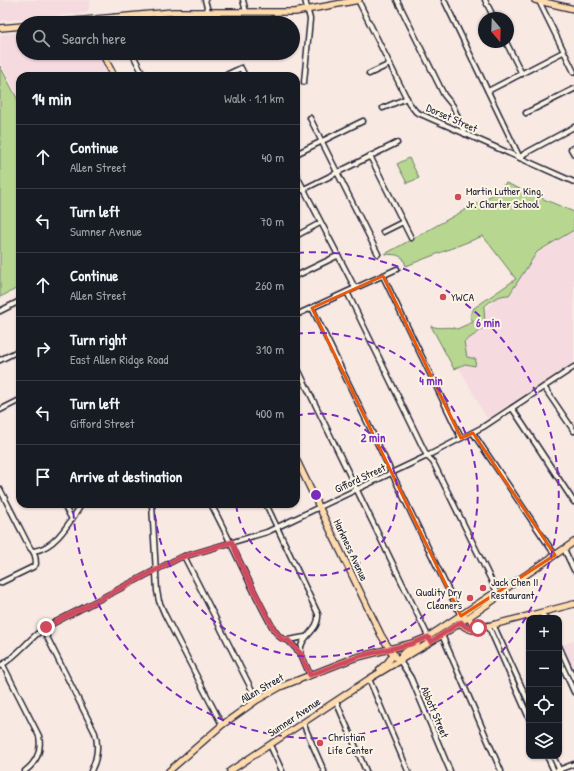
<!DOCTYPE html>
<html lang="en">
<head>
<meta charset="utf-8">
<style>
	:root { --surface:#171b24; --page:#20242c; --text:#f1f3f6; --muted:#9ea1a6; --line:#363941 }
	body { margin:0; font-family:"Patrick Hand",sans-serif; background:var(--page); color:var(--text) }
	.controls { position:absolute; right:12px; bottom:12px; display:grid; overflow:hidden; border-radius:8px; box-shadow:0 1px 3px #0004 }
	.controls button { width:36px; height:36px; display:grid; place-items:center; padding:0; border:0; border-bottom:1px solid var(--line); background:var(--surface); color:var(--text); font:20px sans-serif }
	.compass { position:absolute; left:478px; top:12px; width:36px; height:36px; border-radius:50%; background:var(--surface); box-shadow:0 1px 3px #0004; rotate:161deg }
	.stop { position:absolute; width:12px; height:12px; margin:-9px; border:3px solid #d1495b; border-radius:50%; background:#fff }
	.stop.end { background:#d1495b; border-color:#fff; box-shadow:0 1px 4px #0008 }
	.list { margin:0; padding:0; list-style:none }
	h2 { display:flex; justify-content:space-between; align-items:center; height:52px; margin:0; padding:0 16px; font-size:17px }
	h2 small { font-size:13px; font-weight:400; color:var(--muted) }
	.list li { display:grid; grid-template-columns:26px 1fr auto; gap:12px; align-items:center; box-sizing:border-box; height:64px; padding:0 16px; border-top:1px solid var(--line) }
	.list b { display:block; font-size:15px; white-space:nowrap }
	.list p { margin:0; font-size:13px; white-space:nowrap; color:var(--muted) }
	.list em { font-size:13px; font-style:normal; color:var(--muted) }
	.icon { flex:none; width:22px; height:22px; fill:none; stroke:currentColor; stroke-width:2; stroke-linecap:round; stroke-linejoin:round }
	.map { position:relative; flex:none; width:574px; height:771px; overflow:hidden }
	.search { position:absolute; background:var(--surface); box-shadow:0 1px 3px #0004; left:16px; top:16px; width:284px; height:44px; display:flex; align-items:center; gap:10px; box-sizing:border-box; padding:0 14px; border-radius:22px; color:var(--muted); font-size:15px }
	.panel { position:absolute; background:var(--surface); box-shadow:0 1px 3px #0004; left:16px; top:72px; width:284px; height:436px; border-radius:12px }
	.map>svg:first-child { display:block }
	.built { fill:#f5dbe0 }
	.green { fill:#b7d790; stroke:#6c7c66 }
	.lines { fill:none; stroke-linecap:round; stroke-linejoin:round }
	.minor-casing { stroke:#22223b; stroke-width:7 }
	.major-casing { stroke:#22223b; stroke-width:8 }
	.minor { stroke:#fcf5e5; stroke-width:4 }
	.major { stroke:#fedbac; stroke-width:5.5 }
	.route { stroke:#d1495b; stroke-width:5 }
	.marked { fill:none; stroke:#e8590c; stroke-width:3; stroke-linejoin:round }
	.ring { fill:none; stroke:#7b2cbf; stroke-width:2; stroke-dasharray:7 5 }
	.poi-dot { fill:#d1495b; stroke:#fcf5e5; stroke-width:1.5 }
	.labels { text-anchor:middle; stroke-width:4; stroke-linejoin:round; paint-order:stroke }
	.street-label { font-size:11px; fill:#22223b; stroke:#fcf5e5 }
	.poi-label { font-size:11px; fill:#22223b; stroke:#fcf5e5; text-anchor:start }
	.centre { fill:#7b2cbf; stroke:#fcf5e5; stroke-width:2 }
	.ring-label { font-size:12px; text-anchor:middle; font-weight:bold; fill:#7b2cbf; stroke:#fcf5e5; stroke-width:4; stroke-linejoin:round; paint-order:stroke }
</style>
</head>
<body>
<div class="map">
<svg width="574" height="771" viewBox="0 0 574 771">
	<rect width="100%" height="100%" fill="#f9e9e3"/>
	<filter id="ink" filterUnits="userSpaceOnUse"><feTurbulence type="fractalNoise" baseFrequency=".025" numOctaves="2"/><feDisplacementMap in="SourceGraphic" scale="8" xChannelSelector="R" yChannelSelector="G"/><feConvolveMatrix kernelMatrix="1 2 1 2 8 2 1 2 1" color-interpolation-filters="sRGB"/></filter>
	<g filter="url(#ink)">
		<g class="built">
			<polygon points="0,0 91,0 87,13 0,21"/>
			<polygon points="23,32 23,53 98,53 110,76 20,76 20,100 0,62 0,34"/>
			<polygon points="574,231 574,362 487,419 445,342 488,307 532,257"/>
			<polygon points="574,640 574,670 563,645"/>
		</g>
		<g class="green">
			<polygon points="0,66 20,104 20,287 0,297"/>
			<polygon points="409,158 419,178 407,183 397,164"/>
			<path d="M 506,183 L 574,212 L 574,230 L 537,252 L 509,295 C 499,295 491,300 484,307 L 485,325 L 480,331 L 464,342 L 467,357 L 476,359 L 475,366 L 465,364 L 454,369 L 431,326 C 442,330 447,325 457,329 L 473,322 L 470,316 L 474,308 L 516,279 L 483,236 L 406,266 L 403,258 L 397,255 L 385,254 L 492,195 Z"/>
		</g>
		<g class="lines">
			<defs>
				<g id="minor">
					<polyline points="205,0 208,11"/>
					<polyline points="243,0 246,12"/>
					<polyline points="358,0 409,103 416,112 574,182"/>
					<polyline points="397,0 444,95 453,106 465,134"/>
					<polyline points="444,0 520,158 524,154 574,127"/>
					<polyline points="485,0 494,18"/>
					<polyline points="539,1 574,72"/>
					<polyline points="114,17 117,23"/>
					<polyline points="506,42 522,74"/>
					<polyline points="132,53 144,76"/>
					<polyline points="369,74 390,64"/>
					<polyline points="224,76 241,68 245,76"/>
					<polyline points="304,82 310,19 305,0"/>
					<polyline points="488,91 563,52"/>
					<polyline points="383,108 407,98"/>
					<polyline points="526,113 574,89"/>
					<polyline points="310,118 378,254"/>
					<polyline points="574,148 571,149 574,154"/>
					<polyline points="296,154 363,121"/>
					<polyline points="370,156 411,238"/>
					<polyline points="296,174 355,288"/>
					<polyline points="296,193 397,143"/>
					<polyline points="383,232 403,222"/>
					<polyline points="296,236 320,223"/>
					<polyline points="296,276 337,256"/>
					<polyline points="383,276 461,438"/>
					<polyline points="347,292 427,456 433,462 498,594"/>
					<polyline points="312,308 461,616"/>
					<polyline points="0,311 20,301"/>
					<polyline points="296,315 397,269"/>
					<polyline points="0,360 20,350"/>
					<polyline points="296,365 429,638"/>
					<polyline points="544,387 574,431"/>
					<polyline points="512,408 574,502"/>
					<polyline points="0,410 20,400"/>
					<polyline points="473,433 555,555"/>
					<path d="M 0,489 L 30,548 C 35,552 36,557 36,564 L 33,567 L 0,583"/>
					<polyline points="63,504 72,519"/>
					<polyline points="152,504 157,591 159,601 165,615 222,725"/>
					<path d="M 211,504 C 233,545 251,589 274,630 C 278,635 281,640 288,640 L 301,654 L 310,675"/>
					<path d="M 266,504 L 318,614 C 320,632 298,636 301,653"/>
					<polyline points="564,549 574,570"/>
					<path d="M 34,551 C 57,547 70,521 82,504"/>
					<polyline points="184,556 257,700"/>
					<polyline points="540,613 546,618"/>
					<polyline points="493,624 529,703"/>
					<polyline points="488,625 529,718"/>
					<path d="M 43,629 L 95,733 C 99,746 97,759 91,771"/>
					<polyline points="442,635 501,771"/>
					<polyline points="288,640 305,637"/>
					<polyline points="559,646 574,679"/>
					<polyline points="559,659 574,692"/>
					<polyline points="400,661 411,678 450,771"/>
					<path d="M 3,665 L 39,736 C 42,751 37,762 25,771"/>
					<path d="M 0,666 C 18,656 29,638 46,627 L 179,558 L 267,532 L 427,456 L 483,427 L 574,367"/>
					<polyline points="369,679 408,771"/>
					<polyline points="336,701 366,771"/>
					<polyline points="303,723 324,771"/>
					<polyline points="270,745 282,771"/>
					<polyline points="547,756 554,771"/>
					<polyline points="553,756 560,771"/>
					<polyline points="556,771 574,764"/>
				</g>
				<g id="major">
					<polyline points="535,0 574,9"/>
					<polyline points="52,23 173,12 295,12 359,0"/>
					<polyline points="0,28 23,26"/>
					<polyline points="102,53 114,76"/>
					<polyline points="296,459 381,635 394,656 400,661"/>
					<polyline points="465,617 468,618 475,625 483,626"/>
					<path d="M 461,620 C 461,626 467,629 473,630 L 574,604"/>
					<polyline points="426,638 491,595 498,594 574,542"/>
					<polyline points="400,661 402,654 417,644"/>
					<polyline points="380,669 388,662 394,654"/>
					<polyline points="169,771 222,725 257,700 280,687 354,658 413,643 428,637"/>
					<polyline points="230,771 369,679 442,635 494,600 498,594"/>
				</g>
			</defs>
			<use href="#minor" class="minor-casing"/>
			<use href="#major" class="major-casing"/>
			<use href="#minor" class="minor"/>
			<use href="#major" class="major"/>
		</g>
	</g>
	<g class="lines" filter="url(#ink)">
		<path class="route" d="M 46,627 L 179,558 L 232,542 L 241,565 L 273,628 L 279,636 L 283,640 L 288,640 L 301,654 L 310,675 L 360,656 L 411,644 L 428,637 L 431,642 L 461,622 C 466,629 471,630 478,628"/>
	</g>
	<path class="marked" d="M 383,276 L 461,438 L 473,433 L 555,555 L 461,616 L 312,308 Z"/>
	<g class="ring">
		<path d="M296 416A81 81 0 1 1 236 504"/>
		<path d="M296 334A162 162 0 1 1 154 505"/>
		<path d="M297 253A243 243 0 1 1 73 506"/>
	</g>
	<g class="poi-dot">
		<circle cx="458" cy="197" r="4"/>
		<circle cx="443" cy="297" r="4"/>
		<circle cx="483" cy="588" r="4"/>
		<circle cx="470" cy="598" r="4"/>
		<circle cx="320" cy="743" r="4"/>
	</g>
	<g class="labels">
		<g class="street-label">
			<text transform="translate(452 118) rotate(24)" y="4">Dorset Street</text>
			<text transform="translate(360 478) rotate(-25)" y="4">Gifford Street</text>
			<text transform="translate(351 550) rotate(65)" y="4">Harkness Avenue</text>
			<text transform="translate(262 688) rotate(-30)" y="4">Allen Street</text>
			<text transform="translate(435 712) rotate(67)" y="4">Abbott Street</text>
			<text transform="translate(294 717) rotate(-34)" y="4">Sumner Avenue</text>
		</g>
		<g class="poi-label">
			<text x="466" y="195">Martin Luther King,<tspan x="466" dy="13">Jr. Charter School</tspan></text>
			<text x="451" y="301">YWCA</text>
			<text x="491" y="586">Jack Chen II<tspan x="491" dy="13">Restaurant</tspan></text>
			<text x="462" y="596" text-anchor="end">Quality Dry<tspan x="462" dy="13">Cleaners</tspan></text>
			<text x="328" y="741">Christian<tspan x="328" dy="13">Life Center</tspan></text>
		</g>
	</g>
	<circle cx="316" cy="495" r="6" class="centre"/>
	<g class="ring-label">
		<text x="488" y="327">6 min</text>
		<text x="431" y="385">4 min</text>
		<text x="373" y="442">2 min</text>
	</g>
</svg>
<div class="controls">
<button>+</button>
<button>−</button>
<button><svg class="icon" aria-label="locate" viewBox="0 0 24 24"><circle cx="12" cy="12" r="6"/><path d="M12 2v4M12 18v4M2 12h4M18 12h4"/></svg></button>
<button><svg class="icon" aria-label="layers" viewBox="0 0 24 24"><path d="M12 4l9 5-9 5-9-5zM3 14l9 5 9-5"/></svg></button>
</div>
<svg class="compass" viewBox="-18 -18 36 36"><path d="M0-13l5 13h-10z" fill="#e53935"/><path d="M0 13l5-13h-10z" fill="#9ea1a6"/></svg>
<div class="stop" style="left:478px;top:628px"></div>
<div class="stop end" style="left:46px;top:627px"></div>
<div class="search"><svg class="icon" aria-label="search" viewBox="0 0 24 24"><circle cx="10" cy="10" r="6"/><path d="M15 15l6 6"/></svg>Search here</div>
<section class="panel">
<h2>14 min<small>Walk · 1.1 km</small></h2>
<ul class="list">
<li><svg class="icon" aria-label="ahead" viewBox="0 0 24 24"><path d="M12 20V5M6 11l6-6 6 6"/></svg><div><b>Continue</b><p>Allen Street</p></div><em>40 m</em></li>
<li><svg class="icon" aria-label="left" viewBox="0 0 24 24"><path d="M17 20v-9H6M10 6l-5 5 5 5"/></svg><div><b>Turn left</b><p>Sumner Avenue</p></div><em>70 m</em></li>
<li><svg class="icon" aria-label="ahead" viewBox="0 0 24 24"><path d="M12 20V5M6 11l6-6 6 6"/></svg><div><b>Continue</b><p>Allen Street</p></div><em>260 m</em></li>
<li><svg class="icon" aria-label="right" viewBox="0 0 24 24"><path d="M7 20v-9h11M14 6l5 5-5 5"/></svg><div><b>Turn right</b><p>East Allen Ridge Road</p></div><em>310 m</em></li>
<li><svg class="icon" aria-label="left" viewBox="0 0 24 24"><path d="M17 20v-9H6M10 6l-5 5 5 5"/></svg><div><b>Turn left</b><p>Gifford Street</p></div><em>400 m</em></li>
<li><svg class="icon" aria-label="arrive" viewBox="0 0 24 24"><path d="M6 21V4h12l-3 4 3 4H6"/></svg><div><b>Arrive at destination</b></div></li>
</ul>
</section>
</div>
</body>
</html>
